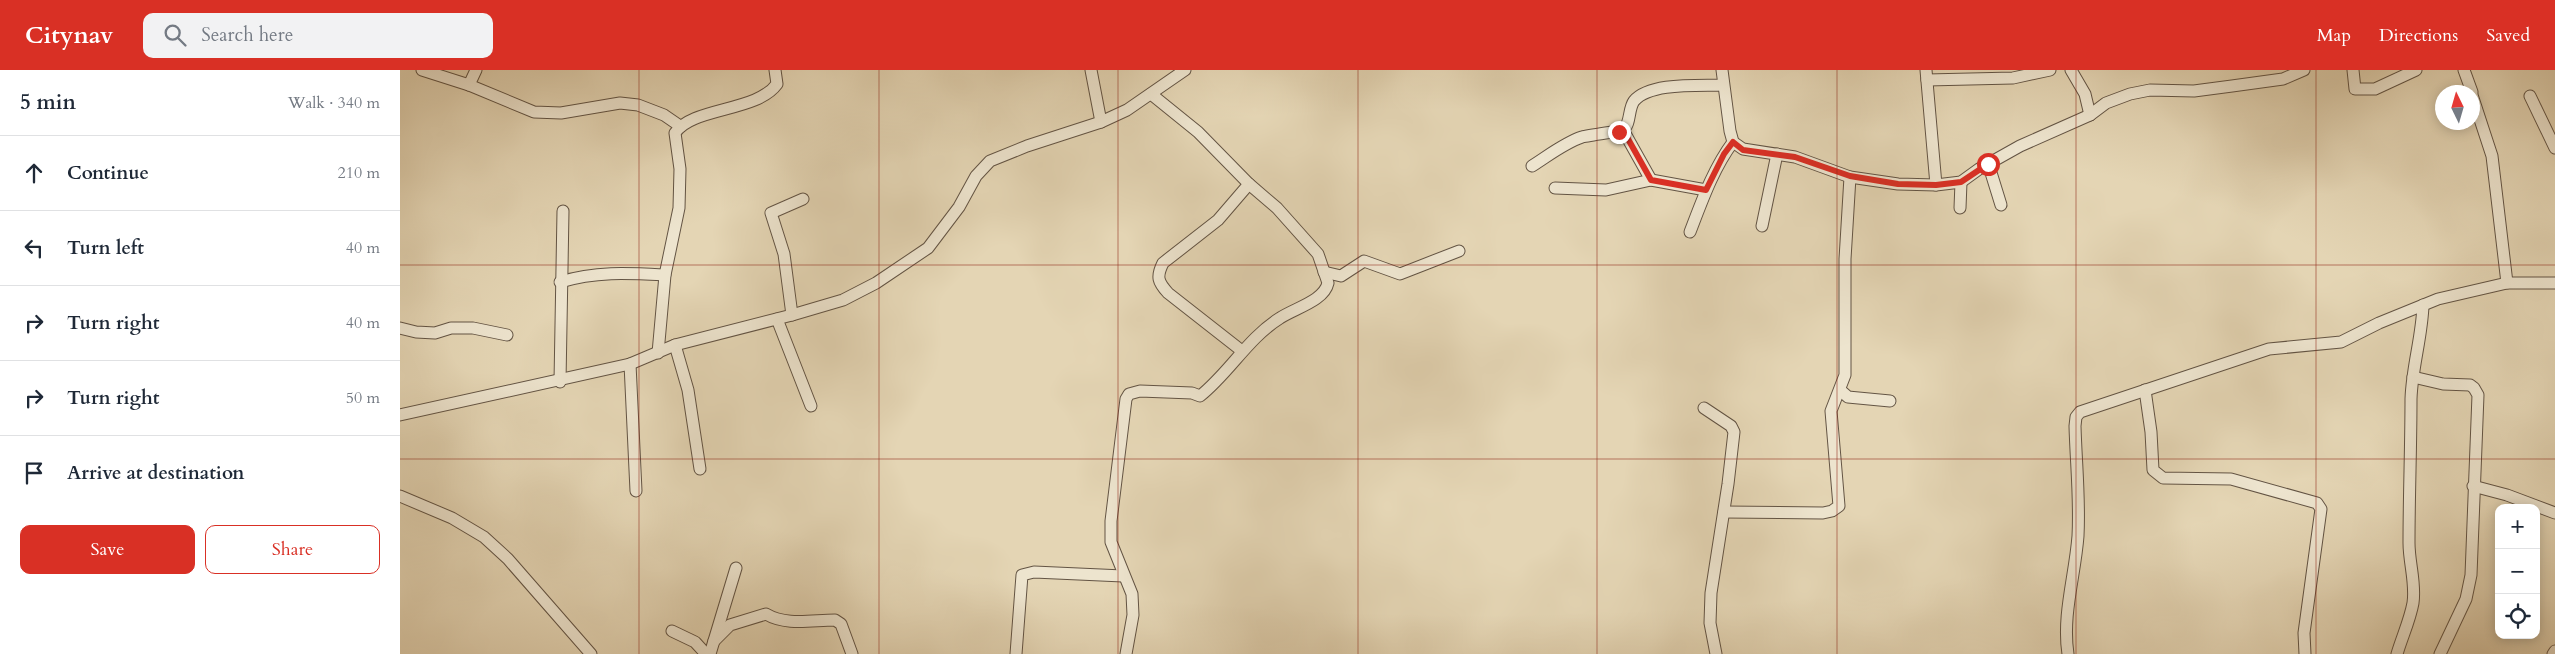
<!DOCTYPE html>
<html lang="en">
<head>
<meta charset="utf-8">
<style>
	:root { --surface:#fff; --page:#f2f2f3; --text:#1f2937; --muted:#747a83; --line:#e0e1e3; --accent:#d93025 }
	body { margin:0; font-family:Cardo,serif; background:var(--page); color:var(--text) }
	.controls { position:absolute; right:15px; bottom:15px; display:grid; overflow:hidden; border-radius:10px; box-shadow:0 2px 12px #0003 }
	.controls button { width:45px; height:45px; display:grid; place-items:center; padding:0; border:0; border-bottom:1px solid var(--line); background:var(--surface); color:var(--text); font:25px sans-serif }
	.compass { position:absolute; left:2035px; top:15px; width:45px; height:45px; border-radius:50%; background:var(--surface); box-shadow:0 2px 12px #0003; rotate:355deg }
	.stop { position:absolute; width:15px; height:15px; margin:-11px; border:4px solid #d93025; border-radius:50%; background:#fff }
	.stop.end { background:#d93025; border-color:#fff; box-shadow:0 1px 5px #0008 }
	.list { margin:0; padding:0; list-style:none }
	h2 { display:flex; justify-content:space-between; align-items:center; height:65px; margin:0; padding:0 20px; font-size:21px }
	h2 small { font-size:16px; font-weight:400; color:var(--muted) }
	.list li { display:grid; grid-template-columns:32px 1fr auto; gap:15px; align-items:center; box-sizing:border-box; height:75px; padding:0 20px; border-top:1px solid var(--line) }
	.list b { display:block; font-size:19px; white-space:nowrap }
	.list em { font-size:16px; font-style:normal; color:var(--muted) }
	.actions { display:flex; gap:10px; padding:15px 20px }
	.actions a { flex:1; padding:11px 0; border:1px solid var(--accent); border-radius:10px; text-align:center; font-size:18px; color:var(--accent) }
	.actions .main { background:var(--accent); color:#fff }
	.icon { flex:none; width:28px; height:28px; fill:none; stroke:currentColor; stroke-width:2; stroke-linecap:round; stroke-linejoin:round }
	.map { position:relative; flex:none; width:2155px; height:584px; overflow:hidden }
	header { display:flex; align-items:center; gap:30px; box-sizing:border-box; height:70px; padding:0 25px; background:var(--accent); color:#fff }
	header strong { font-size:24px }
	nav { display:flex; gap:28px; margin-inline-start:auto; font-size:18px }
	.search { width:350px; height:45px; background:var(--page); display:flex; align-items:center; gap:12px; box-sizing:border-box; padding:0 18px; border-radius:10px; color:var(--muted); font-size:19px }
	main { display:flex }
	aside { flex:1; background:var(--surface) }
	.map>svg:first-child { display:block }
	.lines { fill:none; stroke-linecap:round; stroke-linejoin:round }
	.minor-casing { stroke:#635444; stroke-width:13 }
	.minor { stroke:#ede4ce; stroke-width:11 }
	.route { stroke:#d93025; stroke-width:6 }
	.grid { fill:none; stroke:#8f2418; stroke-width:1; stroke-opacity:0.55 }
</style>
</head>
<body>
<header>
<strong>Citynav</strong>
<div class="search"><svg class="icon" aria-label="search" viewBox="0 0 24 24"><circle cx="10" cy="10" r="6"/><path d="M15 15l6 6"/></svg>Search here</div>
<nav><a>Map</a><a>Directions</a><a>Saved</a></nav>
</header>
<main>
<aside>
<h2>5 min<small>Walk · 340 m</small></h2>
<ul class="list">
<li><svg class="icon" aria-label="ahead" viewBox="0 0 24 24"><path d="M12 20V5M6 11l6-6 6 6"/></svg><div><b>Continue</b></div><em>210 m</em></li>
<li><svg class="icon" aria-label="left" viewBox="0 0 24 24"><path d="M17 20v-9H6M10 6l-5 5 5 5"/></svg><div><b>Turn left</b></div><em>40 m</em></li>
<li><svg class="icon" aria-label="right" viewBox="0 0 24 24"><path d="M7 20v-9h11M14 6l5 5-5 5"/></svg><div><b>Turn right</b></div><em>40 m</em></li>
<li><svg class="icon" aria-label="right" viewBox="0 0 24 24"><path d="M7 20v-9h11M14 6l5 5-5 5"/></svg><div><b>Turn right</b></div><em>50 m</em></li>
<li><svg class="icon" aria-label="arrive" viewBox="0 0 24 24"><path d="M6 21V4h12l-3 4 3 4H6"/></svg><div><b>Arrive at destination</b></div></li>
</ul>
<div class="actions"><a class="main">Save</a><a>Share</a></div>
</aside>
<div class="map">
<svg width="2155" height="584" viewBox="0 0 2155 584">
	<rect width="100%" height="100%" fill="#e4d5b4"/>
	<filter id="stains"><feTurbulence type="fractalNoise" baseFrequency=".004" numOctaves="4"/><feColorMatrix values="0 0 0 0 .2 0 0 0 0 .09 0 0 0 0 .02 0 0 0 .5 -.17"/></filter>
	<radialGradient id="worn" r=".72"><stop offset=".6" stop-color="#630" stop-opacity="0"/><stop offset="1" stop-color="#630" stop-opacity=".3"/></radialGradient>
	<g class="lines">
		<defs>
			<g id="minor">
				<polyline points="22,0 69,15 134,42 161,43 220,33 238,35 264,45 280,56"/>
				<polyline points="691,0 701,52"/>
				<polyline points="1322,0 1330,61 1333,72 1343,79 1395,87 1450,107 1498,114 1536,115 1561,112 1579,99 1620,76 1690,45 1706,33 1730,24 1750,20 1794,21 1832,16 1883,9 1904,0"/>
				<polyline points="1526,0 1536,115"/>
				<polyline points="1671,0 1685,24 1690,45"/>
				<polyline points="1953,0 1955,19 1975,19 2016,0"/>
				<polyline points="2064,0 2072,22"/>
				<polyline points="1527,10 1613,8 1650,0"/>
				<polyline points="69,15 76,0"/>
				<polyline points="2072,25 2092,86 2107,213"/>
				<polyline points="2130,26 2155,78"/>
				<polyline points="1223,60 1251,110"/>
				<polyline points="1588,93 1601,135"/>
				<path d="M 1132,96 C 1148,86 1164,73 1182,67 C 1190,65 1221,61 1223,60 C 1231,54 1228,39 1234,31 C 1250,12 1299,16 1323,15"/>
				<polyline points="1155,118 1206,120 1251,110 1306,120"/>
				<polyline points="1560,138 1561,112"/>
				<polyline points="1362,156 1377,84"/>
				<path d="M 1290,162 C 1302,131 1313,99 1333,72"/>
				<polyline points="924,202 941,206 964,191 1000,204 1059,181"/>
				<path d="M 160,212 C 196,201 228,203 265,205"/>
				<polyline points="392,245 384,184 371,143 403,129"/>
				<polyline points="377,249 411,336"/>
				<polyline points="0,258 16,262 35,263 51,258 73,258 107,265"/>
				<polyline points="275,275 288,320 300,399"/>
				<path d="M 842,281 L 768,223 C 758,212 756,207 763,193 L 818,150 L 849,114"/>
				<path d="M 258,283 L 265,205 L 279,138 L 280,99 L 275,63 C 292,37 357,42 377,14 L 375,0"/>
				<polyline points="230,294 236,421"/>
				<polyline points="2013,307 2043,314 2070,315 2074,318 2078,325 2071,505 2066,529 2040,584"/>
				<polyline points="160,312 163,141"/>
				<polyline points="1440,320 1448,327 1490,331"/>
				<polyline points="1745,320 1751,362 1753,400 1763,408 1831,409 1917,433 1921,439 1904,563 1905,584"/>
				<polyline points="1304,338 1331,356 1334,362 1328,414 1311,523 1310,553 1316,584"/>
				<polyline points="0,345 230,294 275,275 392,245 443,230 476,213 528,178 559,137 576,106 590,91 627,76 701,52 727,40 785,0"/>
				<polyline points="2073,416 2107,425 2155,443"/>
				<polyline points="0,426 52,448 84,467 108,489 191,584"/>
				<polyline points="1324,442 1423,443 1432,441 1439,436 1431,341 1445,305 1445,189 1450,107"/>
				<polyline points="272,561 295,572 306,584"/>
				<path d="M 314,571 L 330,555 L 366,544 C 386,556 412,550 435,550 L 441,554 L 452,584"/>
				<polyline points="310,584 336,498"/>
				<polyline points="616,584 622,505 634,502 723,506"/>
				<path d="M 726,584 L 733,545 L 732,524 L 711,472 L 711,451 L 726,329 L 729,324 L 740,321 L 792,323 L 800,326 C 829,303 848,268 880,248 C 895,238 924,231 928,213 L 918,184 L 877,138 L 849,114 L 798,62 L 751,24"/>
				<path d="M 1668,584 C 1662,545 1675,506 1678,466 C 1680,429 1676,393 1675,356 L 1676,347 L 1680,342 L 1869,279 L 1941,272 L 1979,253 L 2038,229 L 2107,213 L 2155,213"/>
				<path d="M 1997,584 C 2002,567 2010,550 2013,533 C 2016,513 2009,493 2009,473 C 2009,425 2011,377 2011,329 C 2012,297 2022,267 2023,235"/>
				<polyline points="2153,584 2155,581"/>
			</g>
		</defs>
		<use href="#minor" class="minor-casing"/>
		<use href="#minor" class="minor"/>
	</g>
	<g class="lines">
		<polyline class="route" points="1219,62 1223,60 1251,110 1306,120 1324,84 1333,72 1343,80 1395,87 1450,106 1498,114 1536,115 1561,112 1588,94"/>
	</g>
	<path class="grid" d="M 239,0 L 239,584M 479,0 L 479,584M 718,0 L 718,584M 958,0 L 958,584M 1197,0 L 1197,584M 1437,0 L 1437,584M 1676,0 L 1676,584M 1916,0 L 1916,584M 0,195 L 2155,195M 0,389 L 2155,389"/>
	<rect width="100%" height="100%" filter="url(#stains)"/>
	<rect width="100%" height="100%" fill="url(#worn)"/>
</svg>
<div class="controls">
<button>+</button>
<button>−</button>
<button><svg class="icon" aria-label="locate" viewBox="0 0 24 24"><circle cx="12" cy="12" r="6"/><path d="M12 2v4M12 18v4M2 12h4M18 12h4"/></svg></button>
</div>
<svg class="compass" viewBox="-18 -18 36 36"><path d="M0-13l5 13h-10z" fill="#e53935"/><path d="M0 13l5-13h-10z" fill="#747a83"/></svg>
<div class="stop" style="left:1588px;top:94px"></div>
<div class="stop end" style="left:1219px;top:62px"></div>
</div>
</main>
</body>
</html>
